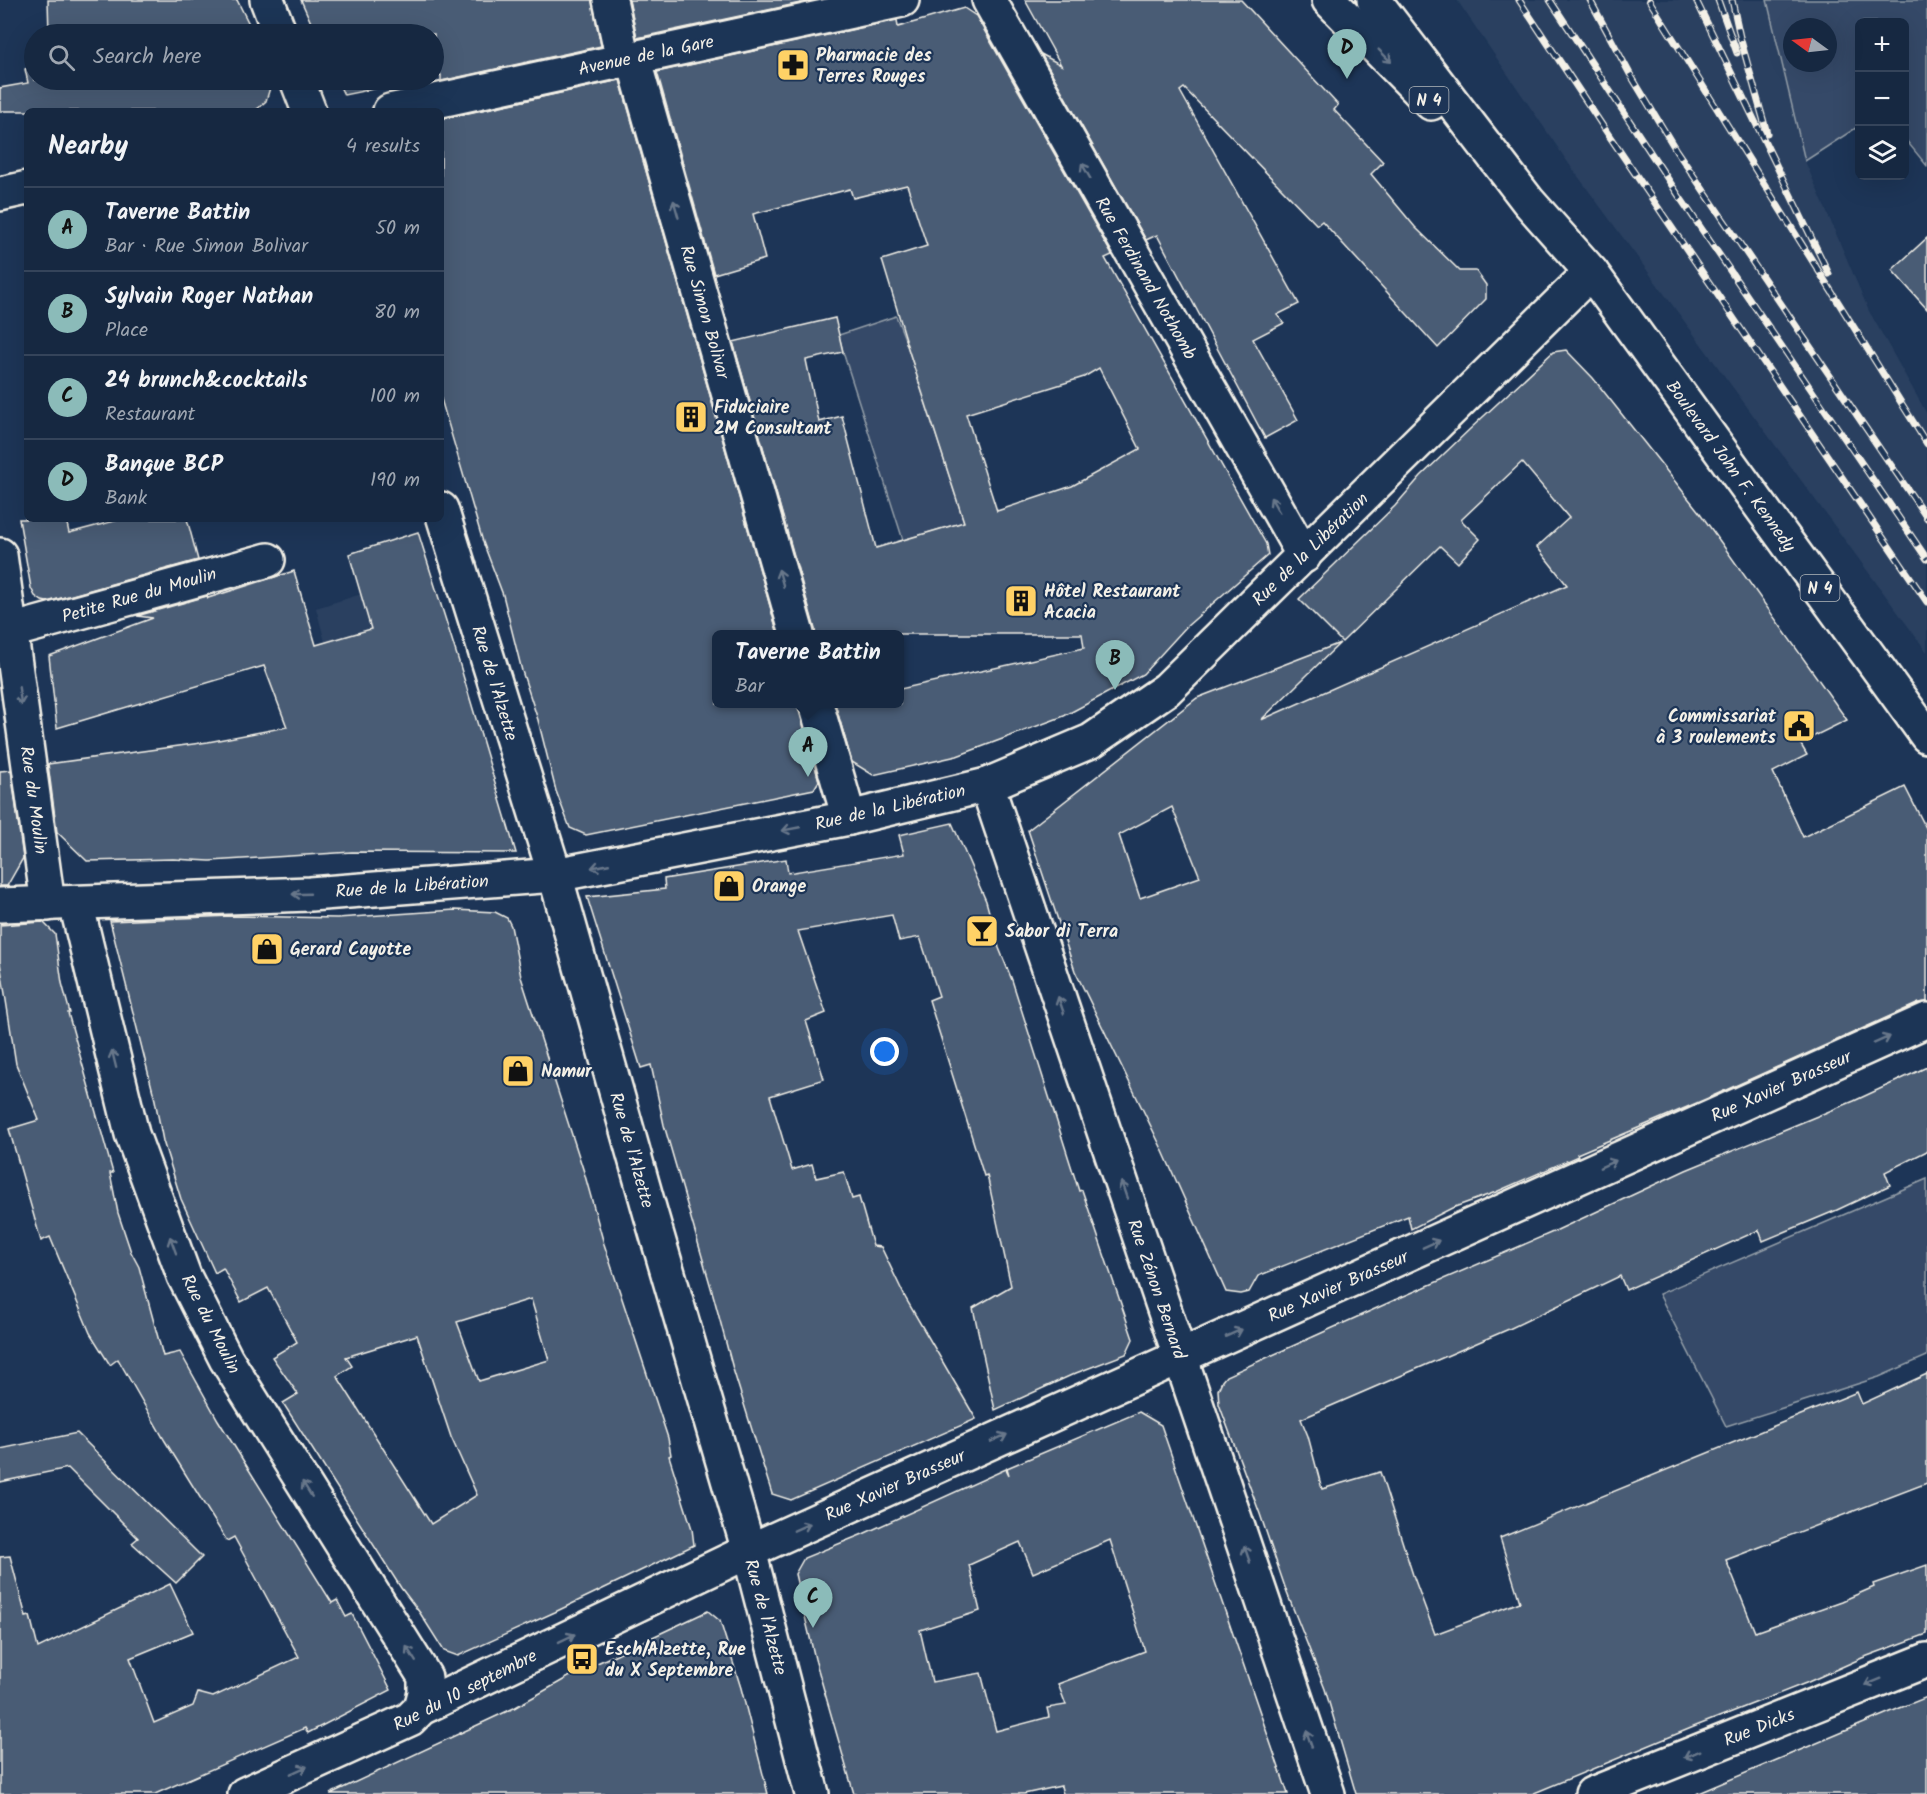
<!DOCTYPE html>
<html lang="en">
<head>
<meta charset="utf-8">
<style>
	:root { --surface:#162841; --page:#1f3048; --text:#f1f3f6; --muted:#9ea6b1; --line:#35445a; --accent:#8bbbb9 }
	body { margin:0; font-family:Kalam,sans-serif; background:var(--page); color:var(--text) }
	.controls { position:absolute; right:18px; top:18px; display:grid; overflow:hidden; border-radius:9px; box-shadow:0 6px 24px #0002 }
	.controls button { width:54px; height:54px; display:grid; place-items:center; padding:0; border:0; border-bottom:2px solid var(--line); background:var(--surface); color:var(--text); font:30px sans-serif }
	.compass { position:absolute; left:1783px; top:18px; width:54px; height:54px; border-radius:50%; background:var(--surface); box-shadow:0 6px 24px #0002; rotate:285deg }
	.you { position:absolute; left:885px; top:1052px; width:21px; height:21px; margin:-15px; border:4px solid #fff; border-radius:50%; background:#1a73e8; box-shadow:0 0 0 9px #1a73e833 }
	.badge { display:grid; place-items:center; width:39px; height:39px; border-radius:50%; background:var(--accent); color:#111; font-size:20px; font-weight:700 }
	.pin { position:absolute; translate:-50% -50px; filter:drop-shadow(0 2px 3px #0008) }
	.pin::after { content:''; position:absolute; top:32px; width:21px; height:18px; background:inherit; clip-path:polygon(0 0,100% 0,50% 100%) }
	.popup { position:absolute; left:712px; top:630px; width:192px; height:78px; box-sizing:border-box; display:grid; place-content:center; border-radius:9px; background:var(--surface); filter:drop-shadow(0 2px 4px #0005); font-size:20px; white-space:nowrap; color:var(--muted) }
	.popup b { font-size:22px; color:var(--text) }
	.popup::after { content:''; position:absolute; left:50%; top:100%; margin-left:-12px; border:12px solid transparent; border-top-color:var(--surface) }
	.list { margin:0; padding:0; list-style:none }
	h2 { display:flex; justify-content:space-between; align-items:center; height:78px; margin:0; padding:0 24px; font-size:26px }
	h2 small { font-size:20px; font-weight:400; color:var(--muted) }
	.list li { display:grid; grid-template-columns:39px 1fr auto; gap:18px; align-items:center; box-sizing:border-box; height:84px; padding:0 24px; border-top:2px solid var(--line) }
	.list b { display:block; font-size:22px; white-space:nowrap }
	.list p { margin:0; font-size:20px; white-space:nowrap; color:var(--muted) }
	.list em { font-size:20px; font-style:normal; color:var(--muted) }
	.icon { flex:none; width:33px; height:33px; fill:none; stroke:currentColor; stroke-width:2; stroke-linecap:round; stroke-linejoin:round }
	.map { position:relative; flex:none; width:1927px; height:1794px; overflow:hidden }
	.search { position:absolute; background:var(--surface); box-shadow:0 6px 24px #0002; left:24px; top:24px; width:420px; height:66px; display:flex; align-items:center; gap:15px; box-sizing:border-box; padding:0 21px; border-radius:33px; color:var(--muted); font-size:22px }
	.panel { position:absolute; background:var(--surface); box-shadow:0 6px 24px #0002; left:24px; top:108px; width:420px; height:414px; border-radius:9px }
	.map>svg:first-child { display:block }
	.built { fill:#2a4060 }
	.green { fill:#354a67; stroke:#949ea8; stroke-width:1.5; fill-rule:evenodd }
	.building { fill:#485b74; stroke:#f4f1e8; stroke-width:1.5; fill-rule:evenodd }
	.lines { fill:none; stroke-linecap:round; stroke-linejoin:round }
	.minor-casing { stroke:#f4f1e8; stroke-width:38 }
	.major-casing { stroke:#f4f1e8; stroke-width:38 }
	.minor { stroke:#1d3557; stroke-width:33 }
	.major { stroke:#1d3557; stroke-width:33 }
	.rail-casing { stroke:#f4f1e8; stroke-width:7 }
	.rail { stroke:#1d3557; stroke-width:4.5; stroke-dasharray:14; stroke-linecap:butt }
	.oneway { stroke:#68778a }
	.labels { text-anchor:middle; stroke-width:4.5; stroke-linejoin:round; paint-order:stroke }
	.shield { fill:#1d3557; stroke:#b4b9bc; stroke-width:1.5 }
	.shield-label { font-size:16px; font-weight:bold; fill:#f4f1e8 }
	.street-label { font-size:18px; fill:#f4f1e8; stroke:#1d3557 }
	.poi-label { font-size:18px; font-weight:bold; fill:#f4f1e8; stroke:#1d3557; text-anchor:start }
</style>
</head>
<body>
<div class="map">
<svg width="1927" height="1794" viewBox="0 0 1927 1794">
	<rect width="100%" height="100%" fill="#1d3557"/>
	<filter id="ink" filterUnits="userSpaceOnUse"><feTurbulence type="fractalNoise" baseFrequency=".0167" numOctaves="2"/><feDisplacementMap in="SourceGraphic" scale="12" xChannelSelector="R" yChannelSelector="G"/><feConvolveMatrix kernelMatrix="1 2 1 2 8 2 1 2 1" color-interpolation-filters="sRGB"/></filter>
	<g filter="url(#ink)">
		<g class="built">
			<polygon points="1457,0 1767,0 1805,161 1869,311 1927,414 1927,652 1569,164"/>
			<polygon points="430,573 443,609 325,642 316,608"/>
		</g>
		<g class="green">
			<path d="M 1767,0 L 1927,0 L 1927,166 L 1905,139 L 1904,22 L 1860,22 L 1859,126 L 1805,161 ZM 1792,27 L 1828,27 L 1828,63 L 1792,63 Z"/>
			<polygon points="896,316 905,339 964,522 903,540 843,352 839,335"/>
			<polygon points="1927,1179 1927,1356 1879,1377 1726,1426 1659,1294"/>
		</g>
		<g class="building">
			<polygon points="48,0 237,0 254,34 49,34"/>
			<polygon points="301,0 592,0 601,46 441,81 441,75 434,76 434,34 316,34"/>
			<polygon points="629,0 814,0 637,38"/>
			<polygon points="1025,0 1241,0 1338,105 1334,110 1383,162 1371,174 1415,227 1460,271 1476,271 1486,285 1486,299 1438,348 1322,221 1317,225 1184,88 1180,91 1299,304 1277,315 1284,323 1253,339 1298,420 1265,438 1157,235 1146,240 1041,54 1061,65"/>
			<path d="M 964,8 L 976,16 L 1112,255 L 1105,258 L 1266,544 L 1268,555 L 1186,627 L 1143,674 L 1064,716 L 957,756 L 873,775 L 852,762 L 835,704 L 900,704 L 900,689 L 1084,648 L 1082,634 L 815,634 L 815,629 L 733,342 L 835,318 L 843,352 L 806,360 L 819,422 L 842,416 L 876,548 L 964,522 L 905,339 L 906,339 L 882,260 L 927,246 L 907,185 L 853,198 L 850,189 L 753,214 L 765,259 L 714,274 L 657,72 L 897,20 L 898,27 ZM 1099,368 L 1140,449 L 1072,486 L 997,511 L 966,414 L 1084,377 Z"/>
			<polygon points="34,67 34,80 272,80 272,81 266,101 255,111 0,111 0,88 28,83 25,69"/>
			<polygon points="337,80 417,80 344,95"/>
			<polygon points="620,80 778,634 717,634 717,704 798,704 819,781 814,789 586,835 570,828 556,791 538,720 522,671 503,595 483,542 441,399 441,119"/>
			<polygon points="1927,238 1927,309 1892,270"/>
			<path d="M 1566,350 L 1593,378 L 1700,513 L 1847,720 L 1800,743 L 1807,755 L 1773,772 L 1803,837 L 1905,787 L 1927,830 L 1927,1002 L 1919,1003 L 1706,1099 L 1577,1154 L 1578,1156 L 1496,1192 L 1452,1208 L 1411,1229 L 1408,1216 L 1258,1276 L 1249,1292 L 1241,1294 L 1226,1292 L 1162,1149 L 1075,971 L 1028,830 L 1197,698 L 1340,643 L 1261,720 L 1567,585 L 1537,547 L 1569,518 L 1522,462 L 1461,520 L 1480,539 L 1458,563 L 1440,546 L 1342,642 L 1299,599 L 1395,506 L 1421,476 L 1470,429 L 1553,352 ZM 1172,807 L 1200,877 L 1140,898 L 1119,835 Z"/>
			<polygon points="19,519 66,519 69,533 122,519 187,519 198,560 47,602 42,601 35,596 31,588"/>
			<polygon points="418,532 459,662 516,853 352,852 210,861 173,859 87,861 57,832 48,764 208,742 287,727 264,666 57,728 49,656 153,618 137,616 207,596 208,598 294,571 316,645 371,629 349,554"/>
			<polygon points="11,770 23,858 7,886 0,886 0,771"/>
			<polygon points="952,823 986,901 999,948 1012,980 1079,1191 1082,1190 1133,1339 1126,1354 1076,1373 995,1410 973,1308 1011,1286 987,1175 984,1176 929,1000 939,996 920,937 899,941 892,915 798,931 826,1013 806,1021 824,1079 770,1096 792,1170 812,1164 816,1178 844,1172 852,1199 859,1197 873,1246 881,1247 906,1299 976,1419 791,1500 772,1494 733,1369 714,1298 664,1125 651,1065 641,1068 587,897 665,889 664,879 786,859 788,873 904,854 899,835"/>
			<path d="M 455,910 L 495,912 L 507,918 L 511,926 L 521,977 L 584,1172 L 604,1244 L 668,1438 L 671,1455 L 669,1456 L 692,1529 L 694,1545 L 555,1612 L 458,1656 L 444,1651 L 420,1613 L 401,1588 L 283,1403 L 298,1394 L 272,1357 L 297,1342 L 268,1288 L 241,1302 L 223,1268 L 215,1273 L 181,1199 L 163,1141 L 155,1100 L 110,921 L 231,916 L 337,918 ZM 531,1299 L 549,1360 L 479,1381 L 457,1322 ZM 417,1335 L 451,1437 L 477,1495 L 431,1524 L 337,1376 L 352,1366 L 346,1357 Z"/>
			<polygon points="43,922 55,934 62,983 70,1013 68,1013 113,1173 110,1173 118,1213 131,1252 139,1267 163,1356 180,1352 218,1420 332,1603 337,1600 346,1617 352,1614 391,1690 308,1733 305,1728 155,1794 0,1794 0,1557 10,1556 26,1617 30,1616 38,1648 170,1584 193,1632 130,1658 154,1723 193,1706 198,1693 213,1697 299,1657 234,1537 227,1541 165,1441 118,1359 110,1365 90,1333 50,1237 41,1241 9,1129 39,1120 16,1064 0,962 0,925"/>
			<polygon points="1927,1067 1927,1151 1885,1172 1890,1185 1837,1210 1763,1241 1759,1230 1626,1290 1620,1276 1509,1329 1301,1419 1308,1436 1322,1489 1380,1472 1413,1575 1435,1634 1520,1602 1500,1538 1857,1392 1862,1404 1927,1374 1927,1483 1726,1560 1755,1632 1842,1601 1874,1587 1873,1584 1927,1565 1927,1634 1862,1658 1806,1683 1696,1726 1532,1794 1356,1794 1325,1689 1287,1593 1260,1514 1219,1404 1218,1390 1222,1381 1226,1376 1397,1299 1553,1232 1686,1170 1854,1101"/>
			<path d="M 1139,1412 L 1161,1425 L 1288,1794 L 1063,1794 L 1061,1786 L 1024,1794 L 854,1794 L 815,1659 L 795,1574 L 804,1558 L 863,1534 L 1006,1469 L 1009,1475 L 1007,1468 ZM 1110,1540 L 1145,1651 L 1058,1684 L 1066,1705 L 1047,1708 L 1049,1717 L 996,1731 L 981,1673 L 932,1682 L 920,1630 L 980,1611 L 969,1565 L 1020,1542 L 1033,1573 Z"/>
			<polygon points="77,1433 202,1557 176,1583 132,1543 138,1538 68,1468 0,1482 0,1449"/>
			<polygon points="708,1611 720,1621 741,1688 768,1794 330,1794 514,1708 574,1674"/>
			<polygon points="1927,1697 1927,1794 1696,1794 1900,1708"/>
		</g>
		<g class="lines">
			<defs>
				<g id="minor">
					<polyline points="267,0 280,34"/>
					<polyline points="610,0 623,60"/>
					<polyline points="989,0 1304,556"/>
					<polyline points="633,58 797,634"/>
					<polyline points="297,80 309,111"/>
					<polyline points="390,111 902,0"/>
					<polyline points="0,194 27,188"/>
					<polyline points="441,509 555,875 651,1215 749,1551 812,1794"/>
					<polyline points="0,555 48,904"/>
					<polyline points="11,631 268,560"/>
					<polyline points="816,704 849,818"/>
					<polyline points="987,785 1328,1794"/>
					<polyline points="76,903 132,1134 184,1276 226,1359 425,1677 425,1693 421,1708"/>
					<polyline points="0,905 310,894 555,875 849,818 987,785 1091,741 1167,689 1591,272"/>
					<polyline points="245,1794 410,1719 421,1708 749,1551 1927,1020"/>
					<polyline points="1592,1794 1927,1660"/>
				</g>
				<g id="major">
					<polyline points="1329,0 1431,103"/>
					<polyline points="1374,0 1528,201 1591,272 1927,736"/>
				</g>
			</defs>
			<use href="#minor" class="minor-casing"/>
			<use href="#major" class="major-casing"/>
			<use href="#minor" class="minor"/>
			<use href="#major" class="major"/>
			<defs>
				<g id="rail">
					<polyline points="1519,0 1608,134 1927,602"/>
					<polyline points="1550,0 1679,196 1927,559"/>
					<polyline points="1590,0 1630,74 1676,150 1927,518"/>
					<polyline points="1649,0 1927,444"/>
					<polyline points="1696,0 1829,274"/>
					<polyline points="1718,0 1737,53"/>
					<polyline points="1732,0 1740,37 1767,133"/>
				</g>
			</defs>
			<use href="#rail" class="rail-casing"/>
			<use href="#rail" class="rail"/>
		</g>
		<defs><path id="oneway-shaft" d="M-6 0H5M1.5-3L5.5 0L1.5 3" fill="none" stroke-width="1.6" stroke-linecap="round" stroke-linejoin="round" transform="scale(1.5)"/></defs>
		<g class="oneway">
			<use href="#oneway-shaft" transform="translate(1385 56) rotate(45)"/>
			<use href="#oneway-shaft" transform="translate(1086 171) rotate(-120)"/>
			<use href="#oneway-shaft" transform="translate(676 209) rotate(-106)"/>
			<use href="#oneway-shaft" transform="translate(1275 505) rotate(-120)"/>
			<use href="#oneway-shaft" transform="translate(781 578) rotate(-106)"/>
			<use href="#oneway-shaft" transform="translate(20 696) rotate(82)"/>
			<use href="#oneway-shaft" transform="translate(791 829) rotate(169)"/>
			<use href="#oneway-shaft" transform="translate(600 866) rotate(169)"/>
			<use href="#oneway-shaft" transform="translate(301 894) rotate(178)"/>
			<use href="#oneway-shaft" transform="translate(1061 1005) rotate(-109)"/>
			<use href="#oneway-shaft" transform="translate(1882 1040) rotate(-24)"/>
			<use href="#oneway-shaft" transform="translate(114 1059) rotate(-104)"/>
			<use href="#oneway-shaft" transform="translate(1608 1164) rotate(-24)"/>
			<use href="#oneway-shaft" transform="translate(1124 1190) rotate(-109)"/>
			<use href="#oneway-shaft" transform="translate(1431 1244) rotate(-24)"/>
			<use href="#oneway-shaft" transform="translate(173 1245) rotate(-110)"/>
			<use href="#oneway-shaft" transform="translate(1234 1333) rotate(-24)"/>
			<use href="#oneway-shaft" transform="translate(999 1438) rotate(-24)"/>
			<use href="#oneway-shaft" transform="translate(307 1489) rotate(-122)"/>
			<use href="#oneway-shaft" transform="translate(802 1527) rotate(-24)"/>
			<use href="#oneway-shaft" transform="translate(1247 1554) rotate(-109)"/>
			<use href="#oneway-shaft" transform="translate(567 1638) rotate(-26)"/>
			<use href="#oneway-shaft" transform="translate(411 1654) rotate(-122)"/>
			<use href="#oneway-shaft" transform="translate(1873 1682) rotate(158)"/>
			<use href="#oneway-shaft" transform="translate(1309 1739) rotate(-109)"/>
			<use href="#oneway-shaft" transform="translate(1692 1754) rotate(158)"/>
			<use href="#oneway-shaft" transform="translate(299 1770) rotate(-24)"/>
		</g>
	</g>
	<defs>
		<symbol id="pharmacy-square" viewBox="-11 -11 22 22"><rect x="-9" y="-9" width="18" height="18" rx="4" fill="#ffd166" stroke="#1d3557"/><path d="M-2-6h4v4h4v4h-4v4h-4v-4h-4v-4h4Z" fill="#111"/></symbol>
		<symbol id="building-square" viewBox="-11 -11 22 22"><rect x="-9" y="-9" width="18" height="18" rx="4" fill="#ffd166" stroke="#1d3557"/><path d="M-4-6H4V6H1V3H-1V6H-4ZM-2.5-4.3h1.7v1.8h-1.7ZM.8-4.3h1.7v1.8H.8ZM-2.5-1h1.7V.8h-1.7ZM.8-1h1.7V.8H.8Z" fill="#111"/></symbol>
		<symbol id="civic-square" viewBox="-11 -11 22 22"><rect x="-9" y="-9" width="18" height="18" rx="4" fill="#ffd166" stroke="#1d3557"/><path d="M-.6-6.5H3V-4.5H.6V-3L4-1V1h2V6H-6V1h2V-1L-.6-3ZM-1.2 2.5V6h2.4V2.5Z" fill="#111"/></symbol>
		<symbol id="shop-square" viewBox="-11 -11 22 22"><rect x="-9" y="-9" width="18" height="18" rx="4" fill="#ffd166" stroke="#1d3557"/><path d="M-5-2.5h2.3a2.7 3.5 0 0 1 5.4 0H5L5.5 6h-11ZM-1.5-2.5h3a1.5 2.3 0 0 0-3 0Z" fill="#111"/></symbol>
		<symbol id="bar-square" viewBox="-11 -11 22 22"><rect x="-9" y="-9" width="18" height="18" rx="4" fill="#ffd166" stroke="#1d3557"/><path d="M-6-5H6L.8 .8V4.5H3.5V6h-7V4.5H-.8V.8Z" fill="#111"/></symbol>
		<symbol id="bus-square" viewBox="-11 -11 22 22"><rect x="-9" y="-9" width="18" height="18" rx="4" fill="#ffd166" stroke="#1d3557"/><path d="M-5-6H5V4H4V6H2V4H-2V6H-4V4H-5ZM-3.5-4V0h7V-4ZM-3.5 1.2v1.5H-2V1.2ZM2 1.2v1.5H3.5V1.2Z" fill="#111"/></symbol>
	</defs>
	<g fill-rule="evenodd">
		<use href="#pharmacy-square" x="774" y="46" width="38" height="38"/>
		<use href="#building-square" x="672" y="398" width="38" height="38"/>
		<use href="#building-square" x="1002" y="582" width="38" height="38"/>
		<use href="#civic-square" x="1780" y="707" width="38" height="38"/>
		<use href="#shop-square" x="710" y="867" width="38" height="38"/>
		<use href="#bar-square" x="963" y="912" width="38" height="38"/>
		<use href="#shop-square" x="248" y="930" width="38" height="38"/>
		<use href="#shop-square" x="499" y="1052" width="38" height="38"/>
		<use href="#bus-square" x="563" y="1640" width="38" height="38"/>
	</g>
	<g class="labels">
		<g class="shield">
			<rect x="1409.5" y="87" width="39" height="26" rx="4.5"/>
			<rect x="1800.5" y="575" width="39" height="26" rx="4.5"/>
		</g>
		<g class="shield-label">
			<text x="1429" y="106">N 4</text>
			<text x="1820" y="594">N 4</text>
		</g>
		<g class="street-label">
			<text transform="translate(646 55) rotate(-12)" y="6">Avenue de la Gare</text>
			<text transform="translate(1146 278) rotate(60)" y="6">Rue Ferdinand Nothomb</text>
			<text transform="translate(705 312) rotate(74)" y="6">Rue Simon Bolivar</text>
			<text transform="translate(1731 466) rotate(54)" y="6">Boulevard John F. Kennedy</text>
			<text transform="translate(1310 549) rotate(-44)" y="6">Rue de la Libération</text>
			<text transform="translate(139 595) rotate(-16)" y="6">Petite Rue du Moulin</text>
			<text transform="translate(495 683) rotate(73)" y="6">Rue de l'Alzette</text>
			<text transform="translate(34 800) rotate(82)" y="6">Rue du Moulin</text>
			<text transform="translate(890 807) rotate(-13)" y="6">Rue de la Libération</text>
			<text transform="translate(412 886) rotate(-4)" y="6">Rue de la Libération</text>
			<text transform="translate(1781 1086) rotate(-24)" y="6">Rue Xavier Brasseur</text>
			<text transform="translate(632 1150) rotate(74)" y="6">Rue de l'Alzette</text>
			<text transform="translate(1338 1286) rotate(-24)" y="6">Rue Xavier Brasseur</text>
			<text transform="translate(1157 1289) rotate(71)" y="6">Rue Zénon Bernard</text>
			<text transform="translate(211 1324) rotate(63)" y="6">Rue du Moulin</text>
			<text transform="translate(895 1485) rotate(-24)" y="6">Rue Xavier Brasseur</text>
			<text transform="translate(766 1617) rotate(75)" y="6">Rue de l'Alzette</text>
			<text transform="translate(465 1690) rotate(-27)" y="6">Rue du 10 septembre</text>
			<text transform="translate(1759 1727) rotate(-22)" y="6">Rue Dicks</text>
		</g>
		<g class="poi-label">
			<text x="816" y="61">Pharmacie des<tspan x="816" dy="21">Terres Rouges</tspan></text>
			<text x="714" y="413">Fiduciaire<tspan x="714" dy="21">2M Consultant</tspan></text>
			<text x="1044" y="597">Hôtel Restaurant<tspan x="1044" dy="21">Acacia</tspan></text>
			<text x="1776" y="722" text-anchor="end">Commissariat<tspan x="1776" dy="21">à 3 roulements</tspan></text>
			<text x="752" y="892">Orange</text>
			<text x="1005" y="937">Sabor di Terra</text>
			<text x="290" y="955">Gerard Cayotte</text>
			<text x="541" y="1077">Namur</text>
			<text x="605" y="1655">Esch/Alzette, Rue<tspan x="605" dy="21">du X Septembre</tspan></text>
		</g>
	</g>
</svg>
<div class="controls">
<button>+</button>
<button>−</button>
<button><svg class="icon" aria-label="layers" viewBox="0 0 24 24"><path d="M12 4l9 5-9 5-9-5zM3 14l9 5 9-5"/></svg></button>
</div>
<svg class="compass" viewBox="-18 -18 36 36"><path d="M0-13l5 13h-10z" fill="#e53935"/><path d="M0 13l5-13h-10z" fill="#9ea6b1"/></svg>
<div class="you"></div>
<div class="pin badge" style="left:808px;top:777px">A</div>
<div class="popup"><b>Taverne Battin</b>Bar</div>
<div class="pin badge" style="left:1115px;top:690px">B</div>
<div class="pin badge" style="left:813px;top:1628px">C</div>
<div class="pin badge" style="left:1347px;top:79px">D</div>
<div class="search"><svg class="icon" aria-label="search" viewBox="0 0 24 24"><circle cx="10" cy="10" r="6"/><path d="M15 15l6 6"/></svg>Search here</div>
<section class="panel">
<h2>Nearby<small>4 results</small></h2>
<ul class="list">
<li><span class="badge">A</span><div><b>Taverne Battin</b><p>Bar · Rue Simon Bolivar</p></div><em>50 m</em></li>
<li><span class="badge">B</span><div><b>Sylvain Roger Nathan</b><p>Place</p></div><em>80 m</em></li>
<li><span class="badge">C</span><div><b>24 brunch&amp;cocktails</b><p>Restaurant</p></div><em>100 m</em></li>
<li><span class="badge">D</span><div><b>Banque BCP</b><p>Bank</p></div><em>190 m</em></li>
</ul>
</section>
</div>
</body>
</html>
